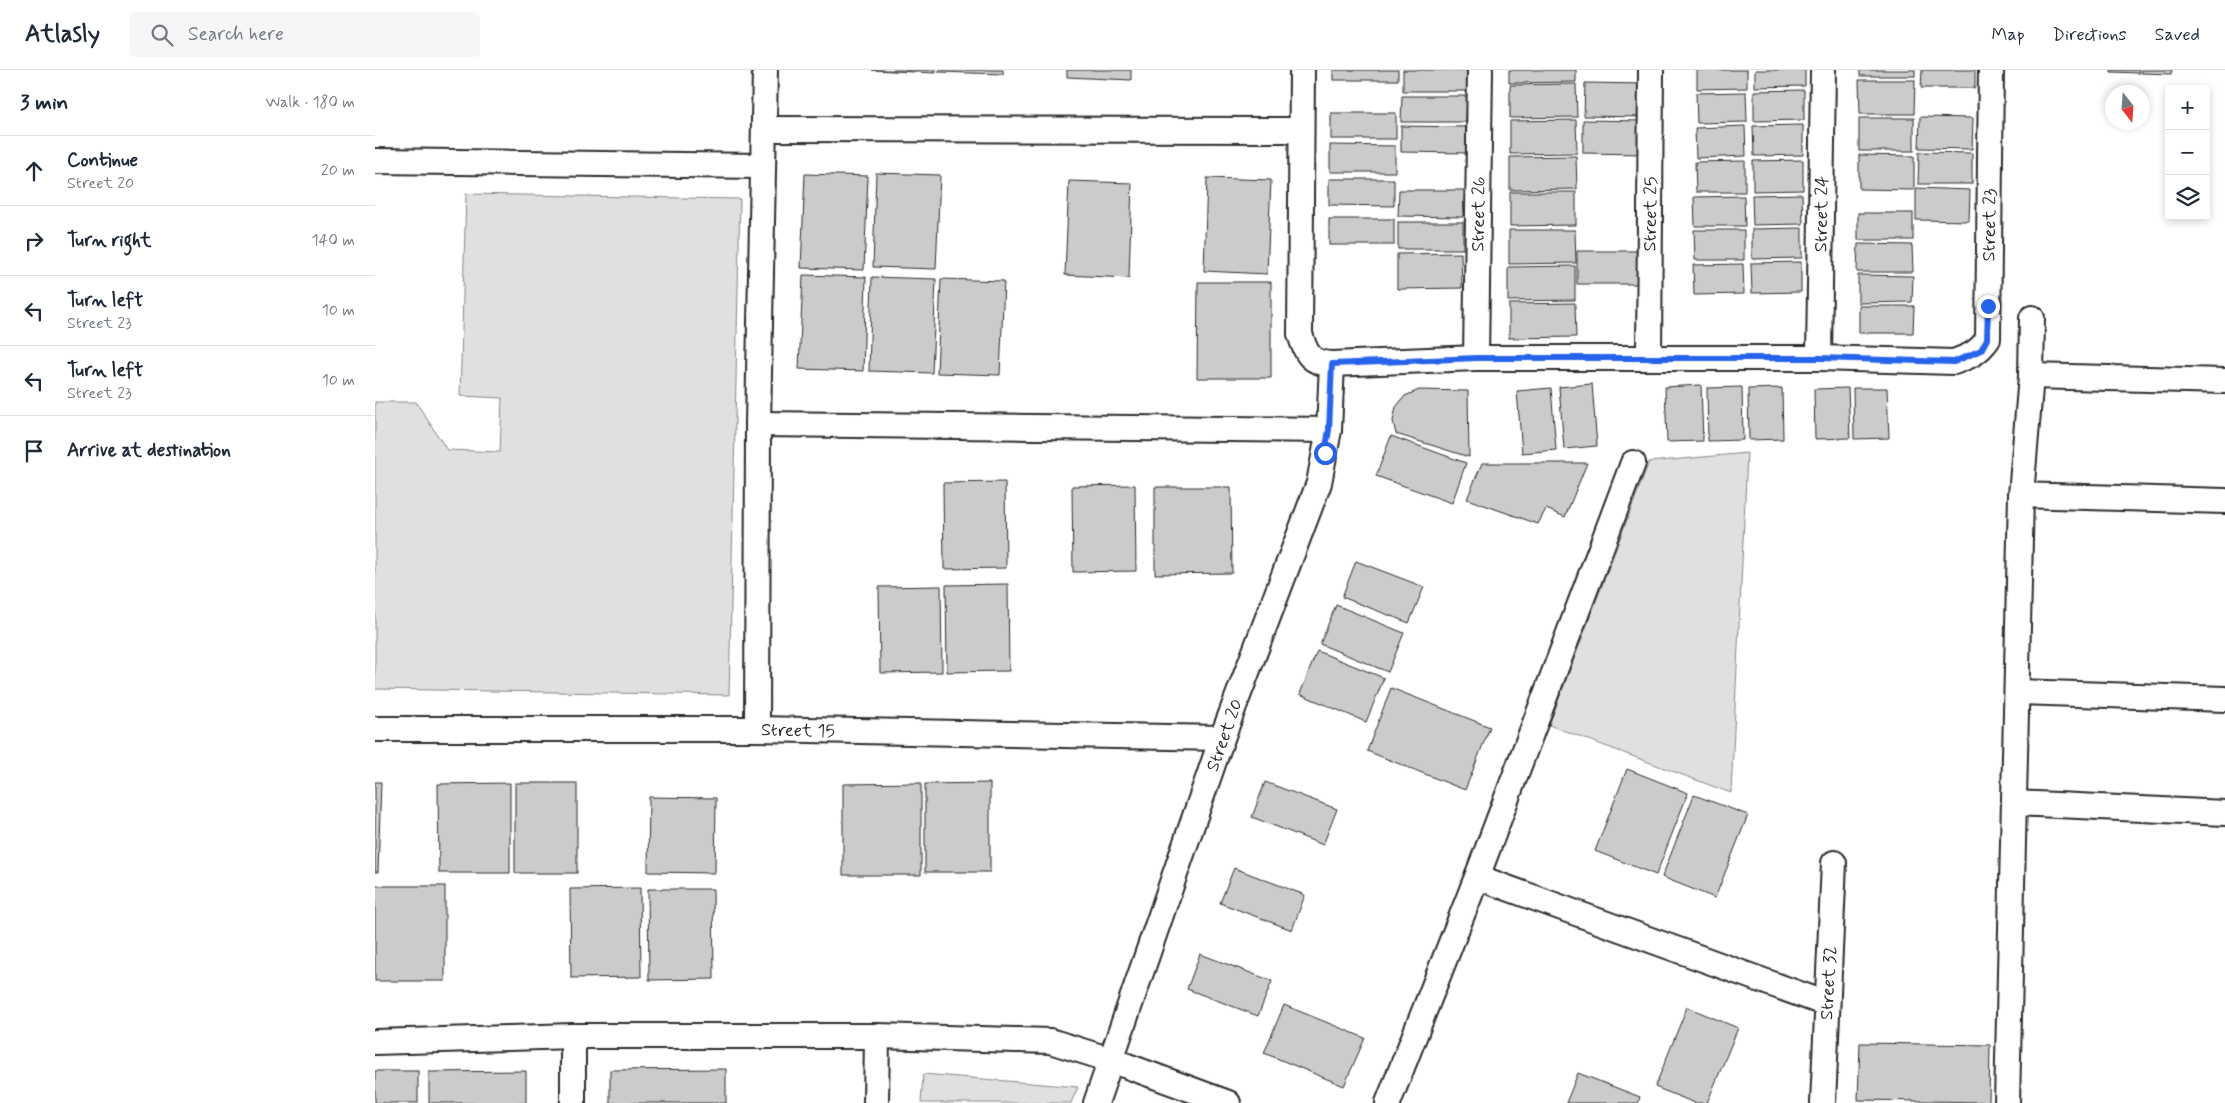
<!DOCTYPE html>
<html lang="en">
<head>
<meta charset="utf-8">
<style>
	:root { --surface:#fff; --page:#f6f6f7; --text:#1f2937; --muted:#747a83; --line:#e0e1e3 }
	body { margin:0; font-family:Mynerve,sans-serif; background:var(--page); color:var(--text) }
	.controls { position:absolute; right:15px; top:15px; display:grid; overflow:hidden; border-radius:5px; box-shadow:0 2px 8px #0003 }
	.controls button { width:45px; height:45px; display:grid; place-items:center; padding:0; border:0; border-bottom:1px solid var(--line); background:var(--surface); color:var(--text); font:25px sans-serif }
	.compass { position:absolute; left:1730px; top:15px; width:45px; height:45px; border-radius:50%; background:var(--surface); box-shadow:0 2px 8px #0003; rotate:163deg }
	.stop { position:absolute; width:15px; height:15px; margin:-11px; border:4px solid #2563eb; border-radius:50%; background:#fff }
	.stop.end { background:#2563eb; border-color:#fff; box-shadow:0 1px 5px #0008 }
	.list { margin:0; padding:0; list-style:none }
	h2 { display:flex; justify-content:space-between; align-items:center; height:65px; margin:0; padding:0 20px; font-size:21px }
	h2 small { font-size:16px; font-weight:400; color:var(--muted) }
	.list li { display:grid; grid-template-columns:32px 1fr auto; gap:15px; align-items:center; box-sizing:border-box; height:70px; padding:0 20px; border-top:1px solid var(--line) }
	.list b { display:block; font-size:19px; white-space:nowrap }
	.list p { margin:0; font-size:16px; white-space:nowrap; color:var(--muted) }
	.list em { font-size:16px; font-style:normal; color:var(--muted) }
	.icon { flex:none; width:28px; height:28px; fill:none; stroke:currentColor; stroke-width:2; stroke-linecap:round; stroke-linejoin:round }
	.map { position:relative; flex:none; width:1850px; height:1033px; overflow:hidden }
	header { display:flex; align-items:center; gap:30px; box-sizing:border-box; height:70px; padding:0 25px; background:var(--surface); border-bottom:1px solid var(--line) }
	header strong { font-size:24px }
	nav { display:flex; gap:28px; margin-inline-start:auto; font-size:18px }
	.search { width:350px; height:45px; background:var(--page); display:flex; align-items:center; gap:12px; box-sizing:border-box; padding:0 18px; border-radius:5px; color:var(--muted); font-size:19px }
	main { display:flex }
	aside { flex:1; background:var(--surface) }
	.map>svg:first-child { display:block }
	.green { fill:#e0e0e0; stroke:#868686 }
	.building { fill:#cbcbcb; stroke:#2b2b2b }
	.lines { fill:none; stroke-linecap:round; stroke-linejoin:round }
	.minor-casing { stroke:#2b2b2b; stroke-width:28 }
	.minor { stroke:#fff; stroke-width:24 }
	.route { stroke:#2563eb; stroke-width:6 }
	.labels { text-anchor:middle; stroke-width:4; stroke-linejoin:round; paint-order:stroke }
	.street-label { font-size:18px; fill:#2b2b2b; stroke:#fff }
</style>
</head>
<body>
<header>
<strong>Atlasly</strong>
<div class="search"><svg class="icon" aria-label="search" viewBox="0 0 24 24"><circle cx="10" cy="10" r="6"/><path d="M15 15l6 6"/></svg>Search here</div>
<nav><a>Map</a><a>Directions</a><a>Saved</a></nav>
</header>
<main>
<aside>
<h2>3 min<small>Walk · 180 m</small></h2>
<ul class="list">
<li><svg class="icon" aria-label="ahead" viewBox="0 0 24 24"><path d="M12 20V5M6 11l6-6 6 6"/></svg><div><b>Continue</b><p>Street 20</p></div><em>20 m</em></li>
<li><svg class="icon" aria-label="right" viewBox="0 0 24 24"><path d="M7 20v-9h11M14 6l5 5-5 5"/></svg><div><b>Turn right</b></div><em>140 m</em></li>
<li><svg class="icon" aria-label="left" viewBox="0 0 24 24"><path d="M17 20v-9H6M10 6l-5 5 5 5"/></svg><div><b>Turn left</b><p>Street 23</p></div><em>10 m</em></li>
<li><svg class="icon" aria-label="left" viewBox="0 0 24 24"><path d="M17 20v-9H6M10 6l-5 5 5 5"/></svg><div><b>Turn left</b><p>Street 23</p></div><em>10 m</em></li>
<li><svg class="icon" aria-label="arrive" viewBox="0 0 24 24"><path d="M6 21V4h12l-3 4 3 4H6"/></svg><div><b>Arrive at destination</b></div></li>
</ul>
</aside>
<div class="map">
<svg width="1850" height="1033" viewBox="0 0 1850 1033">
	<rect width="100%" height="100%" fill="#fff"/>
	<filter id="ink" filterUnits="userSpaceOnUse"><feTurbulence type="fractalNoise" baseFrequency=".02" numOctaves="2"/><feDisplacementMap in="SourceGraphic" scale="10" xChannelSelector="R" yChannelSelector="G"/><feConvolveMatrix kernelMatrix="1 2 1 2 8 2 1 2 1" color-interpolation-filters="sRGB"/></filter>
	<g filter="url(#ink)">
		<g class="green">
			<polygon points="91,124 365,129 354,625 0,619 0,332 41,332 72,380 125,382 127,328 85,326"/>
			<polygon points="1372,383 1370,430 1356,723 1174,655 1274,392"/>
			<polygon points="548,1004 703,1017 696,1033 546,1033"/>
		</g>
		<g class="building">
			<polygon points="497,0 561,0 561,3"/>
			<polygon points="564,0 628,0 628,4 564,2"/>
			<polygon points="692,0 756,0 756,10 692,7"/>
			<rect x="958" y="0" width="65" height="10"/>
			<polygon points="1028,0 1093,0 1092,21 1028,21"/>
			<polygon points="1134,0 1201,0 1201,12 1134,13"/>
			<polygon points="1322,0 1372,0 1372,18 1322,19"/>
			<polygon points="1380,0 1430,0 1430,16 1380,17"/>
			<rect x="1485" y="0" width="55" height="6"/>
			<polygon points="1547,0 1600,0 1600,18 1546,18"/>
			<polygon points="1736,0 1764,0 1764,3 1736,2"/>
			<polygon points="1766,0 1797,0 1796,4 1766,3"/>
			<polygon points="1484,10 1540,10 1539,44 1485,44"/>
			<polygon points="1210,13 1270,14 1269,47 1209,46"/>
			<polygon points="1201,14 1202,47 1135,48 1135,15"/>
			<polygon points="1429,20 1429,50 1379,51 1379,21"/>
			<polygon points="1371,22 1372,52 1322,53 1321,23"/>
			<polygon points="1027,26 1092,26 1091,52 1026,52"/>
			<rect x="956" y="43" width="65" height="26"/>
			<polygon points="1545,47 1598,48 1597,79 1544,78"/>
			<rect x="1484" y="48" width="55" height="33"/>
			<polygon points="1201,50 1202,83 1135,84 1135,51"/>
			<polygon points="1208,50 1268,51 1268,84 1208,83"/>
			<polygon points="1428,55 1428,85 1379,86 1378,56"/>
			<polygon points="1026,56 1091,57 1091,83 1026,82"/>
			<polygon points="1370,56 1371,86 1321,88 1320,58"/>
			<polygon points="955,75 1020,76 1020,102 955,102"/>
			<polygon points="1544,82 1597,83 1597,114 1543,114"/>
			<polygon points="1484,85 1539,86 1539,120 1484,119"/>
			<polygon points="1201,86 1202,119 1135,120 1135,87"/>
			<polygon points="1428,90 1428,120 1378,121 1378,91"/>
			<polygon points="1370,91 1370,122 1321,122 1320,92"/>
			<polygon points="501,103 565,105 561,199 498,197"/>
			<polygon points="430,104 493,106 489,200 426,198"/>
			<polygon points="832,108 896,110 892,204 829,201"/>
			<polygon points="954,109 1019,109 1019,136 954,135"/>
			<polygon points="694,111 757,113 754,208 690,205"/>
			<polygon points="1541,118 1595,120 1594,151 1541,150"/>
			<polygon points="1024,120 1089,120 1088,147 1023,146"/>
			<polygon points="1135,122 1201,122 1201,155 1135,156"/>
			<polygon points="1427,124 1428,154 1378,155 1377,125"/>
			<polygon points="1369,126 1370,156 1320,156 1319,127"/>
			<rect x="1483" y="143" width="55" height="27"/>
			<rect x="954" y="149" width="65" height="26"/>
			<rect x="1023" y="152" width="65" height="27"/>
			<polygon points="1427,158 1427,188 1377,189 1377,159"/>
			<polygon points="1134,160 1200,160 1201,193 1134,194"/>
			<polygon points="1319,160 1369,160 1369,190 1320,190"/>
			<polygon points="1483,174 1537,175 1538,202 1482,202"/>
			<polygon points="1202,181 1263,181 1262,214 1202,214"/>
			<polygon points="1086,183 1087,218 1022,219 1022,184"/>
			<polygon points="1426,192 1426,222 1377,223 1376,193"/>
			<polygon points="1368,194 1369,224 1319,225 1318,195"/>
			<polygon points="1200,196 1200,230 1133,231 1133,197"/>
			<polygon points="428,205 491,207 488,301 424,299"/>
			<polygon points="1483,205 1538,206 1537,232 1483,233"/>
			<polygon points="497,207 561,209 557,303 494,301"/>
			<polygon points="566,209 629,211 625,305 562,303"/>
			<polygon points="823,212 896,212 896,308 822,308"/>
			<polygon points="1200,233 1201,267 1134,268 1134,234"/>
			<polygon points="1484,236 1539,236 1538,263 1484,263"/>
			<polygon points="1217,314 1222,376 1189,379 1184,317"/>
			<polygon points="1326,315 1328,371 1292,372 1290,317"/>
			<polygon points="1367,317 1368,370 1333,371 1332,318"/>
			<polygon points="1176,318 1181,380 1147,383 1142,321"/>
			<polygon points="1407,318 1408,369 1374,370 1373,319"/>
			<polygon points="1473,318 1475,368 1440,369 1439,319"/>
			<polygon points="1478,318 1512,318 1514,368 1479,369"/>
			<polygon points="1044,320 1093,321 1094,387 1021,364 1018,351 1021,337 1030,326"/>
			<polygon points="1016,366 1091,393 1077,433 1001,406"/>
			<polygon points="1107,393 1212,393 1190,447 1171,439 1163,454 1092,429"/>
			<polygon points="630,412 631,498 569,499 568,413"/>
			<polygon points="760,415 761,501 698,502 697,416"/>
			<polygon points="780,417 856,417 857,503 780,504"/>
			<polygon points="981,491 1049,517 1034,553 967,527"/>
			<polygon points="633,514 634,601 572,602 571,515"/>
			<polygon points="566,516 567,602 505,603 504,517"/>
			<polygon points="961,535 1029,563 1013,602 945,574"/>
			<polygon points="942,581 1009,608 991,652 925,624"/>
			<polygon points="1016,618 1115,657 1090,720 992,681"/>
			<polygon points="1252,699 1313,723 1281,805 1220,781"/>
			<polygon points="0,712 6,712 3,802 0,802"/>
			<polygon points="890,712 962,739 948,775 877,747"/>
			<polygon points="135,713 135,803 64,803 63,714"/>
			<rect x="140" y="713" width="62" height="90"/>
			<polygon points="546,713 546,805 468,805 468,714"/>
			<polygon points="615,713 615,802 550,802 550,714"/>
			<polygon points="1319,725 1373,745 1340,828 1287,807"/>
			<polygon points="274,727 341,728 340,803 273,802"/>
			<polygon points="859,798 930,825 917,860 845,833"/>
			<rect x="0" y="816" width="70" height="95"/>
			<polygon points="265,818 266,907 196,908 195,819"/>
			<polygon points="273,819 338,819 339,909 274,910"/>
			<polygon points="825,884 897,911 883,946 812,919"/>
			<polygon points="909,935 990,968 969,1016 889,983"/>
			<polygon points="1312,937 1363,958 1332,1033 1320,1033 1280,1017"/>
			<polygon points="1485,973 1615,975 1614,1032 1483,1030"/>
			<polygon points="351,999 351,1033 235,1033 235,1000"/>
			<rect x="0" y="1001" width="43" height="32"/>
			<polygon points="151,1001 151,1033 54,1033 54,1002"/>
			<polygon points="1203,1003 1265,1027 1263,1033 1191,1033"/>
		</g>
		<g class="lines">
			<defs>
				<g id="minor">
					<path d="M 927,0 L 925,264 C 931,284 935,293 957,294 L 1101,288 L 1444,288 L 1579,292 C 1595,286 1603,283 1613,269 L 1616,0"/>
					<polyline points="390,59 926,60"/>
					<polyline points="0,91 388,96"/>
					<polyline points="1274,287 1276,0"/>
					<polyline points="1101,288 1105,0"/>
					<polyline points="1444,288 1448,0"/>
					<polyline points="1656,306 1850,311"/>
					<polyline points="383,354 954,360"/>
					<polyline points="1646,425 1850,431"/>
					<polyline points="1642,622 1850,629"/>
					<polyline points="0,659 382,659 847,668"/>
					<polyline points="382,659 383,354 390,0"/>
					<polyline points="1639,733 1850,743"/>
					<polyline points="1102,807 1452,934"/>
					<polyline points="0,972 198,966 502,966 675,971 736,990 853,1033"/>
					<polyline points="198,1033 198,966"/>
					<polyline points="501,1033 502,966"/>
					<polyline points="721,1033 847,668 944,413 954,360 957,294"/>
					<polyline points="1013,1033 1102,807 1258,393"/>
					<polyline points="1448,1033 1459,793"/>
					<polyline points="1632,1033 1646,425 1656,306 1657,248"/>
				</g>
			</defs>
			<use href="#minor" class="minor-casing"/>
			<use href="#minor" class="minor"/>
		</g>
	</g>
	<g class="lines" filter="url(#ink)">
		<polyline class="route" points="950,383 954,360 957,294 1102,288 1444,288 1579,292 1606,280 1612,269 1613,236"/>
	</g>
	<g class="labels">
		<g class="street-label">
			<text transform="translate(1103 144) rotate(-89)" y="6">Street 26</text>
			<text transform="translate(1275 144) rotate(-89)" y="6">Street 25</text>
			<text transform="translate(1446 144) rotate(-89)" y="6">Street 24</text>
			<text transform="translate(1614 155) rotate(-89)" y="6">Street 23</text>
			<text transform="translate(423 660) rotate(1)" y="6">Street 15</text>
			<text transform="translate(849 665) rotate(-70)" y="6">Street 20</text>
			<text transform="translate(1453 913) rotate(-87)" y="6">Street 32</text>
		</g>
	</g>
</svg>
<div class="controls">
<button>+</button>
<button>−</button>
<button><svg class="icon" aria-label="layers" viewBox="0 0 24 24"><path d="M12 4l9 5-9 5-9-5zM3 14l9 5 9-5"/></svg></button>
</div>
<svg class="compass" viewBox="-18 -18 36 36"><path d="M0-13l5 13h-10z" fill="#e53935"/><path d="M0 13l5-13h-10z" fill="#747a83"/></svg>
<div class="stop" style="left:950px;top:383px"></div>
<div class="stop end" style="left:1613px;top:236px"></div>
</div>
</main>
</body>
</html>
